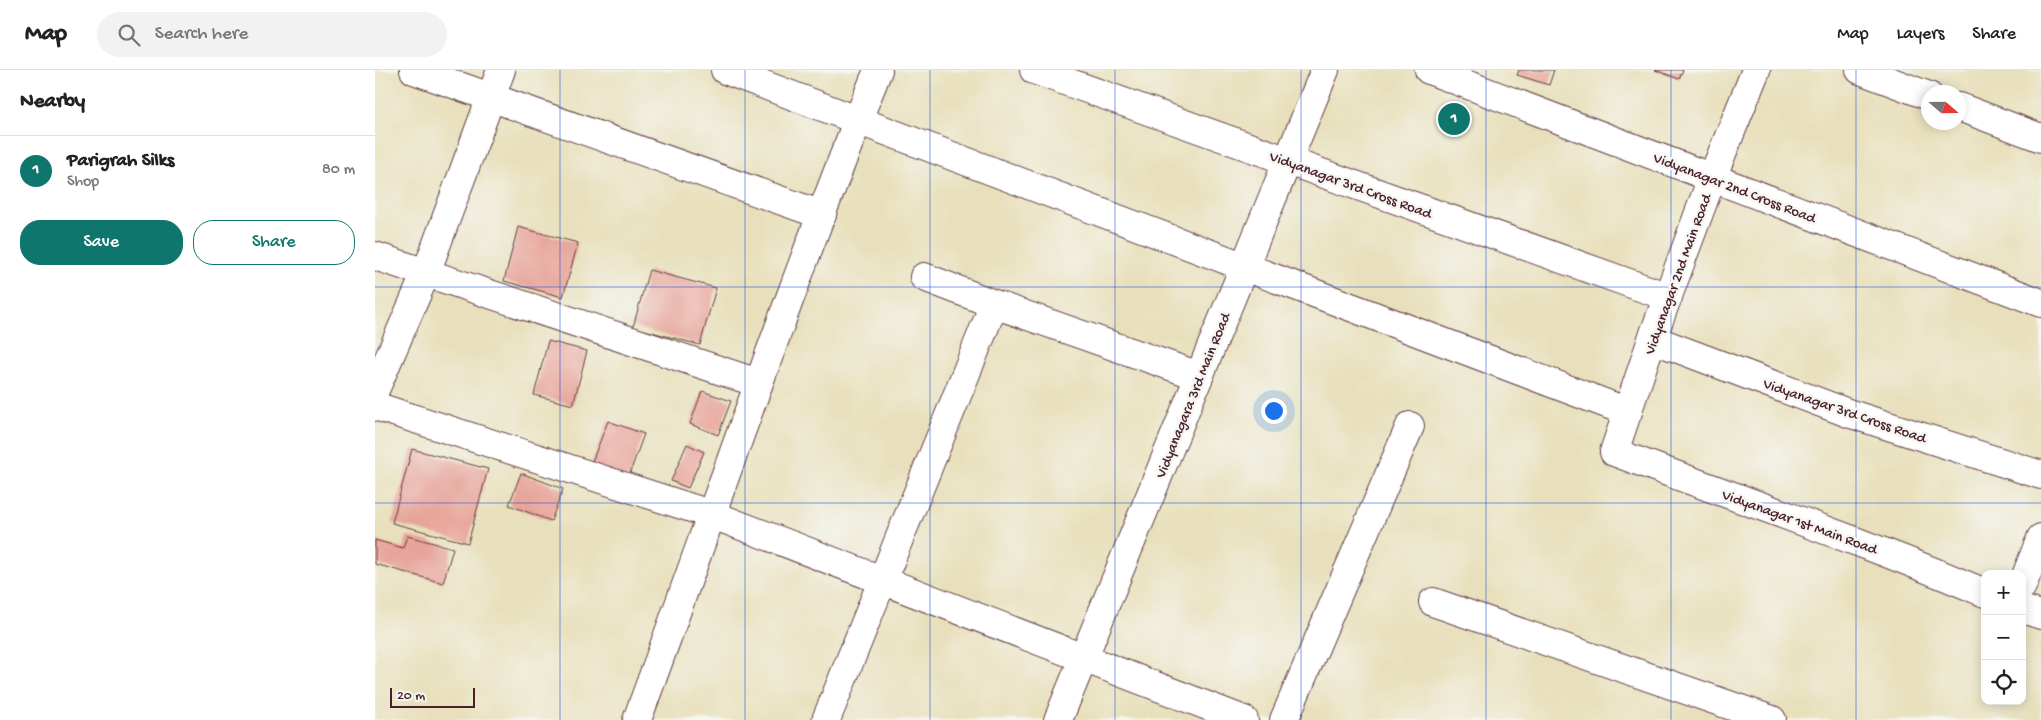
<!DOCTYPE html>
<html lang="en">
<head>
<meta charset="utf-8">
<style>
	:root { --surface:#fff; --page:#f2f2f2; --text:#222; --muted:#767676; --line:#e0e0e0; --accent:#0f766e }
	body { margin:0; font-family:"Gochi Hand",sans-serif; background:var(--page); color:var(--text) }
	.controls { position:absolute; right:15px; bottom:15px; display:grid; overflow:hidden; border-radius:10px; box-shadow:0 2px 12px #0003 }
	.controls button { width:45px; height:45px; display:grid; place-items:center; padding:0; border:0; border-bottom:1px solid var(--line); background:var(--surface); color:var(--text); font:25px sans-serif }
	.compass { position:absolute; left:1546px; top:15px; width:45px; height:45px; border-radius:50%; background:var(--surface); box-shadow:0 2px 12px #0003; rotate:110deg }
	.scale { position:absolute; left:15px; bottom:12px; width:85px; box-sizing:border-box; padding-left:5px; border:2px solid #4a1f2b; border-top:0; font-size:14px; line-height:18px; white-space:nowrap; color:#4a1f2b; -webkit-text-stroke:4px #f6f6f2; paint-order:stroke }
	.you { position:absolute; left:898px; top:340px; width:18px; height:18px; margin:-12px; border:4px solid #fff; border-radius:50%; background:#1a73e8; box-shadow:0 0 0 8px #1a73e833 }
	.badge { display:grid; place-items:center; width:32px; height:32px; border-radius:50%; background:var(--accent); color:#fff; font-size:16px; font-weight:700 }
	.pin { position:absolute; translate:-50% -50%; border:2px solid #fff; box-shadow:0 1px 5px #0006 }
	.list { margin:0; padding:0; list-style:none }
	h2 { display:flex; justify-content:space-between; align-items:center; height:65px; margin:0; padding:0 20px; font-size:21px }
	h2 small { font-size:16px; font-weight:400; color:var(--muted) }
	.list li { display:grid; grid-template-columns:32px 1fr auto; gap:15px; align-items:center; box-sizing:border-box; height:70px; padding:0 20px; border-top:1px solid var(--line) }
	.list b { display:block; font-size:19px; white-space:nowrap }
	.list p { margin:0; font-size:16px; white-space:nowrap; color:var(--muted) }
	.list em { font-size:16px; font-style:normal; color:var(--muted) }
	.actions { display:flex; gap:10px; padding:15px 20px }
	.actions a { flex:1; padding:11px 0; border:1px solid var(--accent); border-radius:20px; text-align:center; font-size:18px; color:var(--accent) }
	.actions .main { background:var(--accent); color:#fff }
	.icon { flex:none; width:28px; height:28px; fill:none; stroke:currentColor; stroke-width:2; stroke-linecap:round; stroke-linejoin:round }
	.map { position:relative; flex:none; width:1666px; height:650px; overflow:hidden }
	header { display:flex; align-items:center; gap:30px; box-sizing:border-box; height:70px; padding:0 25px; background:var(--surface); border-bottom:1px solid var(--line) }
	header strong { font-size:24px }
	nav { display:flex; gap:28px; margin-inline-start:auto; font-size:18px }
	.search { width:350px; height:45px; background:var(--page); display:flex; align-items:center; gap:12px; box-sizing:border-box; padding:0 18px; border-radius:28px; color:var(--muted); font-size:19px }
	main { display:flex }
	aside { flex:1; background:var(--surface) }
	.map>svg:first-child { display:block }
	.building { fill:#e7a49a }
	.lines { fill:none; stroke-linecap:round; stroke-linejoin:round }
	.minor-casing { stroke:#623c41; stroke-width:30 }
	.minor { stroke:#fff; stroke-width:28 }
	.grid { fill:none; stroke:#1d4ed8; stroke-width:1; stroke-opacity:0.55 }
	.labels { text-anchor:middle; stroke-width:5; stroke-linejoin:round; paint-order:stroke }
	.street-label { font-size:15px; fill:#4a1f2b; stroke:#f6f6f2 }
</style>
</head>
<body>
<header>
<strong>Map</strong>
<div class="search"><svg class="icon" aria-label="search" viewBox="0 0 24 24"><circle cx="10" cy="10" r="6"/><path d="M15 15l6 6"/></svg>Search here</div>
<nav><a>Map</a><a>Layers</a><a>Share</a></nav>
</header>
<main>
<aside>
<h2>Nearby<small></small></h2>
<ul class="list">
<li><span class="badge">1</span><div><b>Parigrah Silks</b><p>Shop</p></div><em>80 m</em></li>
</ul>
<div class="actions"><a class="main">Save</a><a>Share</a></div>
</aside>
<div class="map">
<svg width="1666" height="650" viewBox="0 0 1666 650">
	<rect width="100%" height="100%" fill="#f6f6f2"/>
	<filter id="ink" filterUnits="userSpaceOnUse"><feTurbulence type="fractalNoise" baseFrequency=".02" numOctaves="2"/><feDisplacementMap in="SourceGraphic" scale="10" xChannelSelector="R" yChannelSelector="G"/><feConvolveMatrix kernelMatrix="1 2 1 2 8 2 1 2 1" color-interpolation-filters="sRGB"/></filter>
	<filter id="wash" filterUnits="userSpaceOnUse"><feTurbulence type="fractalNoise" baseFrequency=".0096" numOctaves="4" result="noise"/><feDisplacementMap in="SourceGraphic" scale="20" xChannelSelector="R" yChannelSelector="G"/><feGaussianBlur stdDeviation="1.12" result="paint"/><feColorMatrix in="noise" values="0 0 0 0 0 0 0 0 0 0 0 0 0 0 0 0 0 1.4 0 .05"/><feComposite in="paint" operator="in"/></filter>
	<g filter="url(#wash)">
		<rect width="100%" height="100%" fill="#e8e0bc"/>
		<g id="blocks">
			<g class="building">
				<polygon points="1144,0 1179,0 1174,15 1142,5"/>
				<polygon points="1280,0 1308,0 1304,9"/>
				<polygon points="143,157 203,173 188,227 129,211"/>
				<polygon points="274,200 341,218 325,275 258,257"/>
				<polygon points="173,271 212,281 198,335 159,325"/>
				<polygon points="327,321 356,331 343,365 315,354"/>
				<polygon points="233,351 269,364 253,408 216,394"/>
				<polygon points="312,374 329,382 313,418 296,411"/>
				<polygon points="37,379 113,399 93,473 17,453"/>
				<polygon points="146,403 188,419 176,451 134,435"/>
				<polygon points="32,466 78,478 68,513 0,494 0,470 28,478"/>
			</g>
		</g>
	</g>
	<g filter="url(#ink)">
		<use href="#blocks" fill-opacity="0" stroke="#623c41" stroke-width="1"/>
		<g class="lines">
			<defs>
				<g id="minor">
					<polyline points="39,0 447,145"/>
					<polyline points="350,0 1253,342"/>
					<polyline points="659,0 1293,227"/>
					<polyline points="1054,0 1666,233"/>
					<path d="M 1381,0 L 1337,108 L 1277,269 L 1239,382 C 1363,429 1488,471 1610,523"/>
					<polyline points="1485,0 1554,26"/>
					<polyline points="1584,37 1666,68"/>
					<polyline points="0,186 383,313"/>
					<polyline points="619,234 824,306"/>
					<polyline points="1277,269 1473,343 1666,405"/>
					<polyline points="0,320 51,203 126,0"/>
					<polyline points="0,336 338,445 869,650"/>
					<polyline points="1647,516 1666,468"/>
					<polyline points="1058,532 1397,650"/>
					<polyline points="1647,539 1666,545"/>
					<path d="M 262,650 C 342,433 416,214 503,0"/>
					<polyline points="451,650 619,234 549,207"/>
					<polyline points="683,650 950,0"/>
					<polyline points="909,650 1035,356"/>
				</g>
			</defs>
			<use href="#minor" class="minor-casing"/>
			<use href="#minor" class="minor"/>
		</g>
	</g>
	<path class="grid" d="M 185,0 L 185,650M 370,0 L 370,650M 555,0 L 555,650M 740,0 L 740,650M 926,0 L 926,650M 1111,0 L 1111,650M 1296,0 L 1296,650M 1481,0 L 1481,650M 0,217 L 1666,217M 0,433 L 1666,433"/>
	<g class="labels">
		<g class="street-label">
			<text transform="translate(976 114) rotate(20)" y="5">Vidyanagar 3rd Cross Road</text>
			<text transform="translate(1360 117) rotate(21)" y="5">Vidyanagar 2nd Cross Road</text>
			<text transform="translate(1302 204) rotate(-70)" y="5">Vidyanagar 2nd Main Road</text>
			<text transform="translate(817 325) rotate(-68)" y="5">Vidyanagara 3rd Main Road</text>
			<text transform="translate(1470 340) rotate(19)" y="5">Vidyanagar 3rd Cross Road</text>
			<text transform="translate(1425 451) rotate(20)" y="5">Vidyanagar 1st Main Road</text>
		</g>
	</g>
</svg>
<div class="controls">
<button>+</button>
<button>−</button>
<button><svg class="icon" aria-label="locate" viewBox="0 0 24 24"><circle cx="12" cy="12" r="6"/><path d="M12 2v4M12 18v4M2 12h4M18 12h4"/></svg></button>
</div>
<svg class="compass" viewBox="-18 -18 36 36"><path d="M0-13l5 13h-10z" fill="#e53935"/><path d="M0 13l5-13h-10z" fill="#767676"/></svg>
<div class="scale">20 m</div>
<div class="you"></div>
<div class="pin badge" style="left:1079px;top:49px">1</div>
</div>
</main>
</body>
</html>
